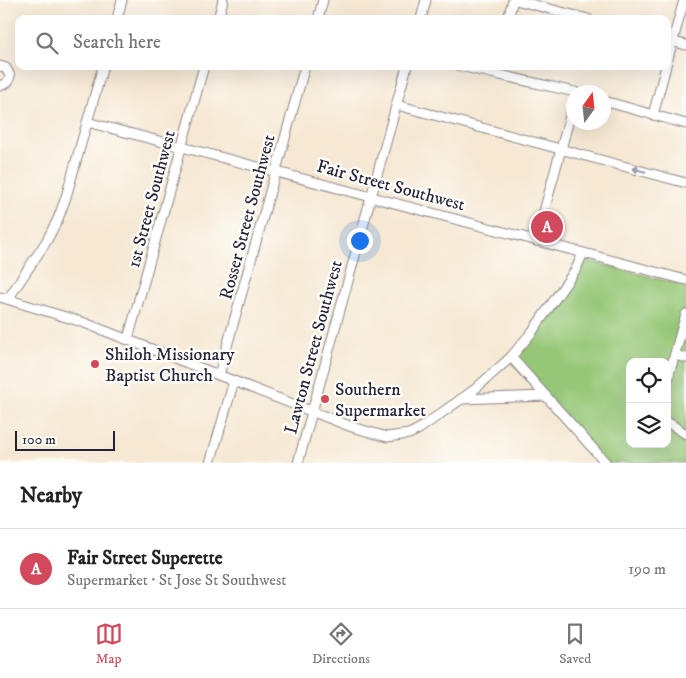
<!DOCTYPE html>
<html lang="en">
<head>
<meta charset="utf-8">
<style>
	:root { --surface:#fff; --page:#f6f6f6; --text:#222; --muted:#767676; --line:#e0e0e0; --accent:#d1495b }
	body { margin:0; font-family:"IM FELL DW Pica",serif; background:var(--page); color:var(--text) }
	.controls { position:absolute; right:15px; bottom:15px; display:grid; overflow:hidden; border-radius:10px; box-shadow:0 5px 20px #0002 }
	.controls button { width:45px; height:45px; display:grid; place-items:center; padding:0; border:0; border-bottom:1px solid var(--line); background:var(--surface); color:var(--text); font:25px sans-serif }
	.compass { position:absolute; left:566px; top:85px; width:45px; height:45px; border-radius:50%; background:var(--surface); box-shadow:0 5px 20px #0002; rotate:15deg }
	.scale { position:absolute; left:15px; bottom:12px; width:100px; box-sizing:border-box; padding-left:5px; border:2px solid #22223b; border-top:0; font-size:14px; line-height:18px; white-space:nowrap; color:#22223b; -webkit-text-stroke:4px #fdfcf7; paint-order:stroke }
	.you { position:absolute; left:359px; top:240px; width:18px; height:18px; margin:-12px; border:4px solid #fff; border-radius:50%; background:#1a73e8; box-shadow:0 0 0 8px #1a73e833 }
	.badge { display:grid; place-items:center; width:32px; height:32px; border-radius:50%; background:var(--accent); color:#fff; font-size:16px; font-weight:700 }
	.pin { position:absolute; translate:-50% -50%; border:2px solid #fff; box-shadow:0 1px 5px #0006 }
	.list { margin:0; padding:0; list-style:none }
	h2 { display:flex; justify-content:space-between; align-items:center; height:65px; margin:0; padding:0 20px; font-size:21px }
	h2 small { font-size:16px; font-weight:400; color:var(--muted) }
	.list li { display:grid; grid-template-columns:32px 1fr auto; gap:15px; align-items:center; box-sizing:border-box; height:80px; padding:0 20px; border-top:1px solid var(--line) }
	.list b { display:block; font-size:19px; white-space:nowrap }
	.list p { margin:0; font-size:16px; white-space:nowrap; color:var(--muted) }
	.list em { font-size:16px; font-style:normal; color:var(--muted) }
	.icon { flex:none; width:28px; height:28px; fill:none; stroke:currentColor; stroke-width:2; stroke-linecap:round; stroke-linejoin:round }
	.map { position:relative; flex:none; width:686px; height:463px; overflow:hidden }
	.search { position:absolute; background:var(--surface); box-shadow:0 5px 20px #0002; left:15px; right:15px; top:15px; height:55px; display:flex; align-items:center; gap:12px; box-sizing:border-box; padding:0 18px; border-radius:10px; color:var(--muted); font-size:19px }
	.sheet { height:145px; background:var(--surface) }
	nav { display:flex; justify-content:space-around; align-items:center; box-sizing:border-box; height:70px; border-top:1px solid var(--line); background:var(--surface); font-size:14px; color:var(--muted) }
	nav a { display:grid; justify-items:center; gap:2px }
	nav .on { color:var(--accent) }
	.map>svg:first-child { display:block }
	.green { fill:#96c777; stroke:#5c7459; fill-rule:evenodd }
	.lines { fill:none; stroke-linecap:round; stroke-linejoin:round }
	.minor-casing { stroke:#8c8587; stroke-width:11 }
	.minor { stroke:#fff; stroke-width:9 }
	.oneway { fill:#9c9ca7 }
	.poi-dot { fill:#d1495b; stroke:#fdfcf7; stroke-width:2 }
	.labels { text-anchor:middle; stroke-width:5; stroke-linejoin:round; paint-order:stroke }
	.street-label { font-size:18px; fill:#22223b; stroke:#fdfcf7 }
	.poi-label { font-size:18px; fill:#22223b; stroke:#fdfcf7; text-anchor:start }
</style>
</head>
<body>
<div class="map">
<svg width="686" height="463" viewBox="0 0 686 463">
	<rect width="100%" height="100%" fill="#fdfcf7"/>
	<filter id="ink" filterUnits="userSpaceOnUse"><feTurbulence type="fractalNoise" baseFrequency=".02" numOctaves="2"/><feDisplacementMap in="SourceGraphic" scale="10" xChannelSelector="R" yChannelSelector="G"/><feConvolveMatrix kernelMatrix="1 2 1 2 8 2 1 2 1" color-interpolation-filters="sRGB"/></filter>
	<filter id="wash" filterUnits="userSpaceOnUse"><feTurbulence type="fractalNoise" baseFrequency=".0096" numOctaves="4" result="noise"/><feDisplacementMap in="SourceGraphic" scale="20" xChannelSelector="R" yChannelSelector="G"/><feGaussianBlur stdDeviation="1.12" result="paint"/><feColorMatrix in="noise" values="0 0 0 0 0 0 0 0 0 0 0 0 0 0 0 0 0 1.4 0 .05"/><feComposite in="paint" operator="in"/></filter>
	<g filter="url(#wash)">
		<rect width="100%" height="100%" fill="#f6e8d3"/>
		<path class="green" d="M 586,260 L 686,286 L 686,463 L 602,463 L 511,362 ZM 630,362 L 667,362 L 667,444 L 630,444 Z"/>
	</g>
	<g filter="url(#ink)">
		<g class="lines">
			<defs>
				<g id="minor">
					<polyline points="516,0 588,19"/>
					<polyline points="117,19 122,0"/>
					<polyline points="218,19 223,0"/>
					<polyline points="318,19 323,0"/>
					<polyline points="421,19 426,0"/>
					<polyline points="508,19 513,0"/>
					<polyline points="667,40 686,45"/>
					<polyline points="667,62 684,0"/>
					<polyline points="0,66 6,68 10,76 8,82 0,86"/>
					<polyline points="460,66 575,92"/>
					<polyline points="604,101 686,124"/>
					<polyline points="397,105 686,183"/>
					<polyline points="653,115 666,66"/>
					<polyline points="87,122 686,280"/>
					<polyline points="536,241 574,101"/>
					<polyline points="0,297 82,322 352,427 387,437 409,434 419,429 474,390 511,357 532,332 576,269 583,253"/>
					<polyline points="8,299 46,242 58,219 66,197 103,66"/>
					<polyline points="128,339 204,66"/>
					<polyline points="675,355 686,358"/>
					<polyline points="511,357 606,463"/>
					<polyline points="219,375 305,66"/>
					<polyline points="667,382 686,314"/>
					<polyline points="461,399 546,396"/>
					<polyline points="667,422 686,434"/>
					<polyline points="210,463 234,381"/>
					<polyline points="298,463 407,66"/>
				</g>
			</defs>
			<use href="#minor" class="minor-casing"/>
			<use href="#minor" class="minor"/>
		</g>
		<defs><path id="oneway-solid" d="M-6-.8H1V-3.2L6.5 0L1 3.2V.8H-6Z" transform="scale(1.25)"/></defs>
		<use class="oneway" href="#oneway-solid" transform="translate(639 170) rotate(-165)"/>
	</g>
	<g class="poi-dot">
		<circle cx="95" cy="364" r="5"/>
		<circle cx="325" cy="399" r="5"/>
	</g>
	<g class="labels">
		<g class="street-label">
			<text transform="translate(391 185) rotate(15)" y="6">Fair Street Southwest</text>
			<text transform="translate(151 199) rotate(-75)" y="6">1st Street Southwest</text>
			<text transform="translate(247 217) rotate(-75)" y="6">Rosser Street Southwest</text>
			<text transform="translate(313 347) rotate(-75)" y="6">Lawton Street Southwest</text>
		</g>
		<g class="poi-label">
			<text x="105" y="360">Shiloh Missionary<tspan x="105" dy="21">Baptist Church</tspan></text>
			<text x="335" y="395">Southern<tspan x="335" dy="21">Supermarket</tspan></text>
		</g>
	</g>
</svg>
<div class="controls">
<button><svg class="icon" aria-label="locate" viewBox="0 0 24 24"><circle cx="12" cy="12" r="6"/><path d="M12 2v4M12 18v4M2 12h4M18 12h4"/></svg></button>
<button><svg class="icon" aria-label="layers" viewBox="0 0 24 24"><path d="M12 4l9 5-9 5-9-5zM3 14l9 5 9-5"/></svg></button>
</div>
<svg class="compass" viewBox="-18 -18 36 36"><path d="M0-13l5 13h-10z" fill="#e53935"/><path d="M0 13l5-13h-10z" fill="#767676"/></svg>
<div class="scale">100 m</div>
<div class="you"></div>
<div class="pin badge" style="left:547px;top:227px">A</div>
<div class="search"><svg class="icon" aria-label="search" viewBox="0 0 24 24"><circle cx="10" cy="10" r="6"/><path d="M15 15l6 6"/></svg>Search here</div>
</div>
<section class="sheet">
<h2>Nearby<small></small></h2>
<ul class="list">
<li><span class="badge">A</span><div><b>Fair Street Superette</b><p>Supermarket · St Jose St Southwest</p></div><em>190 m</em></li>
</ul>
</section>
<nav>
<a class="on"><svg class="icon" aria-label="map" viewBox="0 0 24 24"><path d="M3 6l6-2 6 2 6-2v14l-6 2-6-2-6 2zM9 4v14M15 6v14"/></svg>Map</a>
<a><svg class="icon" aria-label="directions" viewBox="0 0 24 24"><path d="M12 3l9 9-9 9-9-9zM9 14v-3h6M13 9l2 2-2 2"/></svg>Directions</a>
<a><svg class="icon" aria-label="saved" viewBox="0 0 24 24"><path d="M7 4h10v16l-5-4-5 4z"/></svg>Saved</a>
</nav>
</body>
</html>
